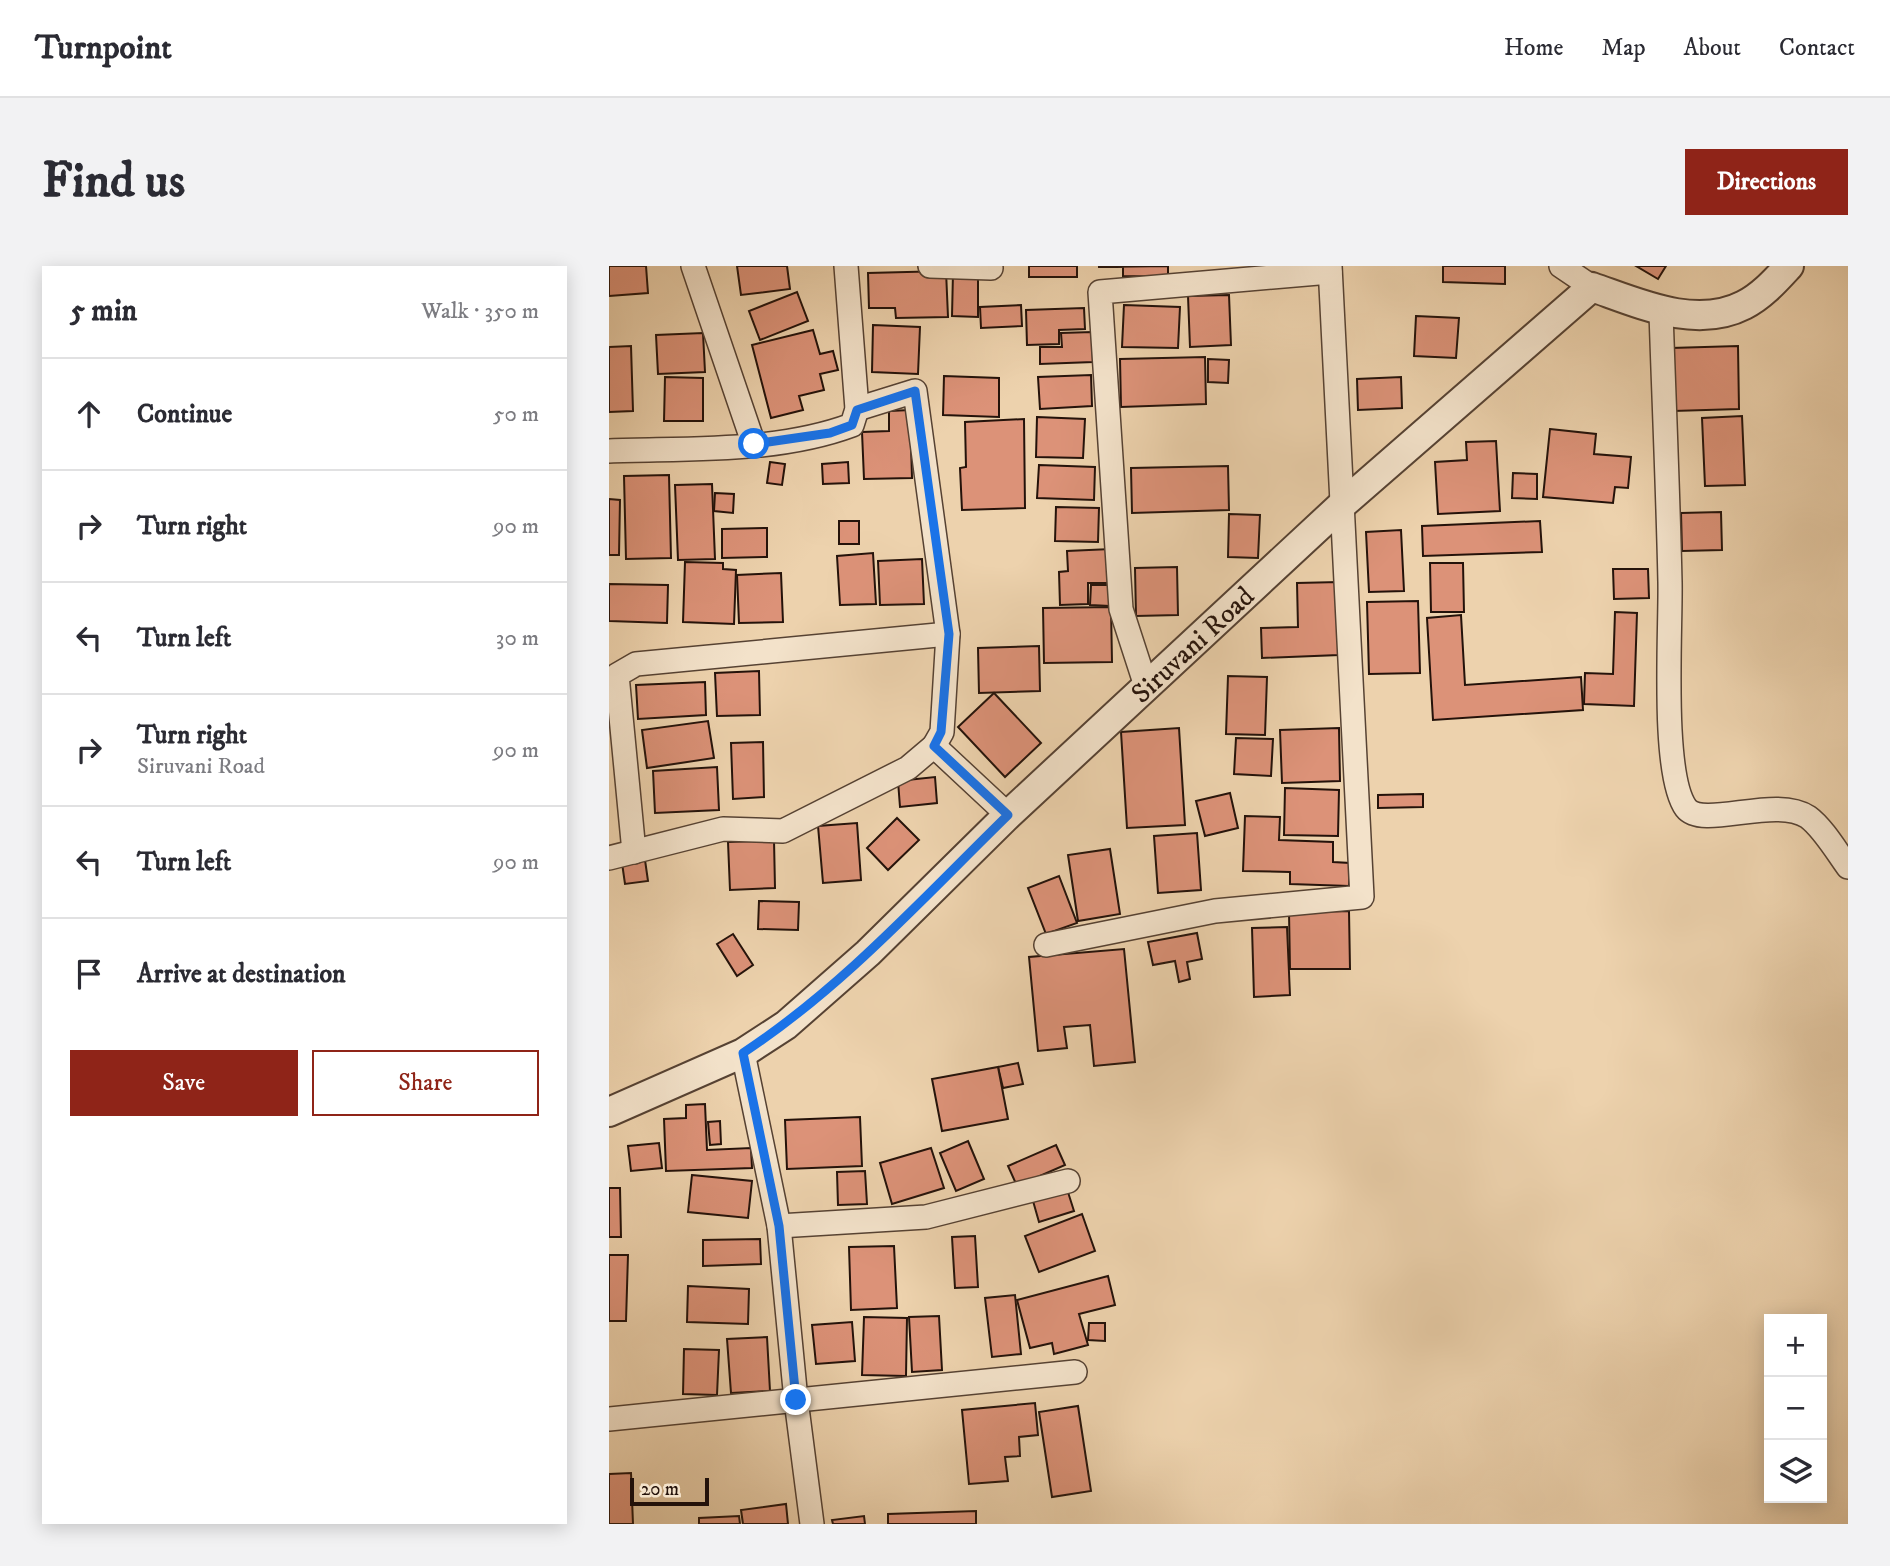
<!DOCTYPE html>
<html lang="en">
<head>
<meta charset="utf-8">
<style>
	:root { --surface:#fff; --page:#f2f2f3; --text:#2b2b33; --muted:#7c7c81; --line:#e1e1e2; --accent:#8f2418 }
	body { margin:0; font-family:"IM FELL DW Pica",serif; background:var(--page); color:var(--text) }
	.controls { position:absolute; right:21px; bottom:21px; display:grid; overflow:hidden; border-radius:0px; box-shadow:0 4px 18px #0003 }
	.controls button { width:63px; height:63px; display:grid; place-items:center; padding:0; border:0; border-bottom:2px solid var(--line); background:var(--surface); color:var(--text); font:35px sans-serif }
	.scale { position:absolute; left:21px; bottom:18px; width:79px; box-sizing:border-box; padding-left:7px; border:4px solid #24120a; border-top:0; font-size:19px; line-height:24px; white-space:nowrap; color:#24120a; -webkit-text-stroke:5px #f3e2ca; paint-order:stroke }
	.stop { position:absolute; width:21px; height:21px; margin:-16px; border:5px solid #1a73e8; border-radius:50%; background:#fff }
	.stop.end { background:#1a73e8; border-color:#fff; box-shadow:0 2px 7px #0008 }
	.list { margin:0; padding:0; list-style:none }
	h2 { display:flex; justify-content:space-between; align-items:center; height:91px; margin:0; padding:0 28px; font-size:30px }
	h2 small { font-size:23px; font-weight:400; color:var(--muted) }
	.list li { display:grid; grid-template-columns:46px 1fr auto; gap:21px; align-items:center; box-sizing:border-box; height:112px; padding:0 28px; border-top:2px solid var(--line) }
	.list b { display:block; font-size:26px; white-space:nowrap }
	.list p { margin:0; font-size:23px; white-space:nowrap; color:var(--muted) }
	.list em { font-size:23px; font-style:normal; color:var(--muted) }
	.actions { display:flex; gap:14px; padding:21px 28px }
	.actions a { flex:1; padding:16px 0; border:2px solid var(--accent); border-radius:0px; text-align:center; font-size:24px; color:var(--accent) }
	.actions .main { background:var(--accent); color:#fff }
	.icon { flex:none; width:38px; height:38px; fill:none; stroke:currentColor; stroke-width:2; stroke-linecap:round; stroke-linejoin:round }
	.map { position:relative; flex:none; width:1239px; height:1258px; overflow:hidden; border-radius:0px }
	header { display:flex; align-items:center; gap:42px; box-sizing:border-box; height:98px; padding:0 35px; background:var(--surface); border-bottom:2px solid var(--line) }
	header strong { font-size:33px }
	nav { display:flex; gap:38px; margin-inline-start:auto; font-size:24px }
	.intro { display:flex; align-items:center; justify-content:space-between; box-sizing:border-box; height:168px; padding:0 42px }
	h1 { margin:0; font-size:49px }
	.button { padding:18px 32px; border-radius:0px; background:var(--accent); color:#fff; font-size:24px; font-weight:700 }
	main { display:flex; gap:42px; padding:0 42px }
	aside { flex:1; background:var(--surface); border-radius:0px; box-shadow:0 4px 18px #0003 }
	.map>svg:first-child { display:block }
	.building { fill:#dc9278; stroke:#24120a; stroke-width:2 }
	.lines { fill:none; stroke-linecap:round; stroke-linejoin:round }
	.minor-casing { stroke:#564233; stroke-width:26 }
	.tertiary-casing { stroke:#564233; stroke-width:32 }
	.minor { stroke:#f3e2ca; stroke-width:23 }
	.tertiary { stroke:#f3e2ca; stroke-width:28 }
	.route { stroke:#1a73e8; stroke-width:9 }
	.labels { text-anchor:middle; stroke-width:5; stroke-linejoin:round; paint-order:stroke }
	.street-label { font-size:28px; fill:#24120a; stroke:#f3e2ca }
</style>
</head>
<body>
<header>
<strong>Turnpoint</strong>
<nav><a>Home</a><a>Map</a><a>About</a><a>Contact</a></nav>
</header>
<div class="intro"><h1>Find us</h1><a class="button">Directions</a></div>
<main>
<aside>
<h2>5 min<small>Walk · 350 m</small></h2>
<ul class="list">
<li><svg class="icon" aria-label="ahead" viewBox="0 0 24 24"><path d="M12 20V5M6 11l6-6 6 6"/></svg><div><b>Continue</b></div><em>50 m</em></li>
<li><svg class="icon" aria-label="right" viewBox="0 0 24 24"><path d="M7 20v-9h11M14 6l5 5-5 5"/></svg><div><b>Turn right</b></div><em>90 m</em></li>
<li><svg class="icon" aria-label="left" viewBox="0 0 24 24"><path d="M17 20v-9H6M10 6l-5 5 5 5"/></svg><div><b>Turn left</b></div><em>30 m</em></li>
<li><svg class="icon" aria-label="right" viewBox="0 0 24 24"><path d="M7 20v-9h11M14 6l5 5-5 5"/></svg><div><b>Turn right</b><p>Siruvani Road</p></div><em>90 m</em></li>
<li><svg class="icon" aria-label="left" viewBox="0 0 24 24"><path d="M17 20v-9H6M10 6l-5 5 5 5"/></svg><div><b>Turn left</b></div><em>90 m</em></li>
<li><svg class="icon" aria-label="arrive" viewBox="0 0 24 24"><path d="M6 21V4h12l-3 4 3 4H6"/></svg><div><b>Arrive at destination</b></div></li>
</ul>
<div class="actions"><a class="main">Save</a><a>Share</a></div>
</aside>
<div class="map">
<svg width="1239" height="1258" viewBox="0 0 1239 1258">
	<rect width="100%" height="100%" fill="#edd2ad"/>
	<filter id="stains"><feTurbulence type="fractalNoise" baseFrequency=".00286" numOctaves="4"/><feColorMatrix values="0 0 0 0 .2 0 0 0 0 .09 0 0 0 0 .02 0 0 0 .5 -.17"/></filter>
	<radialGradient id="worn" r=".72"><stop offset=".6" stop-color="#630" stop-opacity="0"/><stop offset="1" stop-color="#630" stop-opacity=".3"/></radialGradient>
	<g class="building">
		<polygon points="0,0 37,0 39,27 0,30"/>
		<polygon points="128,0 178,0 181,23 132,29"/>
		<rect x="420" y="0" width="48" height="11"/>
		<polygon points="559,0 559,11 514,10 514,1 489,1"/>
		<polygon points="834,0 896,0 896,18 834,16"/>
		<polygon points="1027,0 1057,0 1049,13"/>
		<polygon points="337,5 339,51 287,52 286,42 260,42 259,7"/>
		<polygon points="344,7 369,7 369,51 343,50"/>
		<polygon points="188,26 199,55 151,74 140,45"/>
		<polygon points="620,29 622,79 581,81 579,30"/>
		<polygon points="412,39 413,60 372,62 371,41"/>
		<polygon points="515,39 571,41 569,82 513,81"/>
		<polygon points="475,42 476,63 450,64 450,78 418,79 417,44"/>
		<polygon points="807,50 850,52 847,92 805,90"/>
		<polygon points="264,59 311,61 309,108 263,106"/>
		<polygon points="204,64 211,88 224,85 229,104 211,108 215,124 190,130 194,144 162,152 143,79"/>
		<polygon points="483,66 484,96 431,98 431,81 453,81 452,67"/>
		<polygon points="94,67 96,106 49,108 47,69"/>
		<polygon points="22,80 24,145 0,146 0,81"/>
		<polygon points="1129,80 1130,143 1064,145 1062,82"/>
		<polygon points="596,91 597,138 512,141 511,93"/>
		<polygon points="599,93 620,94 619,117 599,116"/>
		<polygon points="482,109 483,140 431,143 429,111"/>
		<polygon points="335,110 390,112 390,151 334,149"/>
		<polygon points="56,111 94,112 94,155 55,155"/>
		<polygon points="792,111 793,142 749,144 748,113"/>
		<polygon points="301,144 303,212 255,213 253,166 280,165 280,145"/>
		<polygon points="1133,150 1136,219 1096,220 1093,152"/>
		<polygon points="428,151 476,153 474,192 427,191"/>
		<polygon points="415,153 416,242 353,244 351,202 357,201 356,156"/>
		<polygon points="941,163 987,168 985,188 1022,191 1019,222 1006,221 1004,237 934,231"/>
		<polygon points="887,175 891,245 829,248 826,196 858,194 857,176"/>
		<polygon points="161,196 176,198 173,219 158,217"/>
		<polygon points="239,196 240,217 214,218 213,198"/>
		<polygon points="430,199 486,201 485,234 428,232"/>
		<polygon points="619,200 620,244 523,247 522,202"/>
		<polygon points="904,207 928,208 928,233 903,232"/>
		<polygon points="60,209 62,292 17,293 15,210"/>
		<polygon points="103,218 106,293 69,294 66,219"/>
		<polygon points="106,227 125,228 124,247 105,245"/>
		<polygon points="0,233 11,234 10,289 0,289"/>
		<polygon points="447,241 490,242 489,276 446,275"/>
		<polygon points="1112,246 1113,284 1073,285 1072,247"/>
		<polygon points="620,248 651,249 649,292 619,291"/>
		<rect x="230" y="255" width="20" height="23"/>
		<polygon points="931,255 933,286 814,290 813,260"/>
		<polygon points="158,262 158,291 113,292 113,263"/>
		<polygon points="792,264 795,325 760,326 757,266"/>
		<polygon points="502,283 503,317 479,317 479,338 451,339 450,306 459,305 458,285"/>
		<polygon points="264,287 267,338 231,339 228,290"/>
		<polygon points="313,293 315,338 271,339 269,295"/>
		<polygon points="76,296 114,297 114,303 127,304 125,358 74,356"/>
		<polygon points="821,297 854,297 855,346 822,346"/>
		<polygon points="568,301 569,349 527,350 526,302"/>
		<polygon points="1004,303 1039,303 1040,332 1005,333"/>
		<polygon points="172,307 174,356 130,357 128,309"/>
		<polygon points="730,316 730,389 653,392 652,362 689,361 688,317"/>
		<polygon points="0,318 59,319 58,357 0,355"/>
		<polygon points="482,319 502,319 501,340 481,339"/>
		<polygon points="809,335 811,407 760,408 758,336"/>
		<polygon points="502,341 503,396 435,397 434,342"/>
		<polygon points="1006,346 1028,347 1025,440 975,438 976,407 1004,408"/>
		<polygon points="852,349 856,419 972,411 974,444 824,454 818,352"/>
		<polygon points="430,380 431,425 370,427 369,382"/>
		<polygon points="150,405 151,449 108,450 106,407"/>
		<polygon points="619,410 658,411 656,469 617,468"/>
		<polygon points="96,416 97,449 29,453 27,419"/>
		<polygon points="385,427 432,477 396,511 349,461"/>
		<polygon points="99,455 105,492 38,502 33,464"/>
		<polygon points="570,462 576,559 518,562 512,466"/>
		<polygon points="730,462 731,515 673,517 671,464"/>
		<polygon points="627,472 664,473 662,510 625,508"/>
		<polygon points="154,476 155,531 124,533 122,477"/>
		<polygon points="108,501 110,544 46,547 44,505"/>
		<polygon points="326,511 328,537 291,541 289,515"/>
		<polygon points="676,522 730,524 729,570 675,569"/>
		<polygon points="621,527 629,562 596,570 587,535"/>
		<polygon points="814,528 814,541 769,542 769,529"/>
		<polygon points="636,550 671,551 670,574 724,576 724,596 741,597 740,620 681,618 681,606 634,605"/>
		<polygon points="288,552 310,574 279,604 258,582"/>
		<polygon points="248,557 252,614 214,617 209,560"/>
		<polygon points="588,567 592,624 549,627 545,570"/>
		<polygon points="165,574 166,622 121,624 119,576"/>
		<polygon points="501,583 511,648 469,655 459,589"/>
		<polygon points="36,594 39,615 16,618 13,597"/>
		<polygon points="450,610 468,657 437,668 419,622"/>
		<polygon points="150,635 190,636 189,664 149,663"/>
		<polygon points="740,645 741,703 681,703 680,646"/>
		<polygon points="678,661 681,729 645,731 643,662"/>
		<polygon points="588,667 593,693 578,696 581,713 570,716 566,695 544,699 539,676"/>
		<polygon points="124,668 144,699 128,710 108,678"/>
		<polygon points="515,683 526,796 485,800 481,759 455,761 458,782 429,785 420,691"/>
		<polygon points="409,797 414,818 394,822 389,801"/>
		<polygon points="389,801 399,853 333,865 323,813"/>
		<polygon points="96,838 98,884 142,882 143,902 57,905 55,853 77,852 77,839"/>
		<polygon points="251,851 253,900 178,903 176,854"/>
		<polygon points="111,855 112,878 101,879 99,856"/>
		<polygon points="359,875 375,913 347,925 331,887"/>
		<polygon points="50,877 53,902 22,905 19,880"/>
		<polygon points="447,879 456,899 408,920 399,900"/>
		<polygon points="322,882 335,922 283,938 271,897"/>
		<polygon points="256,905 258,938 229,939 228,906"/>
		<polygon points="83,909 143,915 139,952 79,946"/>
		<polygon points="0,922 11,922 12,971 0,971"/>
		<polygon points="458,923 465,945 430,956 424,935"/>
		<polygon points="473,948 486,985 430,1006 416,970"/>
		<polygon points="366,970 369,1021 346,1022 343,971"/>
		<polygon points="151,973 152,998 94,1000 94,974"/>
		<polygon points="285,980 288,1042 242,1044 240,981"/>
		<polygon points="0,989 19,989 17,1055 0,1055"/>
		<polygon points="499,1010 506,1039 470,1048 479,1079 445,1088 443,1077 421,1082 408,1034"/>
		<polygon points="79,1020 140,1023 139,1058 78,1056"/>
		<polygon points="406,1029 412,1088 383,1091 376,1032"/>
		<polygon points="330,1050 333,1104 303,1106 300,1051"/>
		<polygon points="255,1051 298,1052 297,1110 253,1109"/>
		<polygon points="243,1056 246,1095 207,1098 203,1059"/>
		<polygon points="480,1057 496,1057 496,1075 479,1074"/>
		<polygon points="158,1071 161,1125 122,1127 118,1073"/>
		<polygon points="75,1083 110,1084 108,1129 74,1128"/>
		<polygon points="426,1137 429,1169 410,1171 411,1190 396,1191 399,1215 360,1218 353,1144"/>
		<polygon points="469,1140 482,1225 443,1231 430,1146"/>
		<polygon points="22,1207 24,1258 0,1258 0,1208"/>
		<polygon points="177,1238 179,1258 134,1258 132,1244"/>
		<polygon points="367,1245 367,1258 279,1258 279,1248"/>
		<polygon points="130,1250 131,1258 90,1258 90,1252"/>
		<polygon points="255,1250 256,1258 224,1258 223,1254"/>
	</g>
	<g class="lines">
		<defs>
			<g id="minor">
				<polyline points="84,0 145,179"/>
				<polyline points="321,0 382,2"/>
				<polyline points="952,0 983,21"/>
				<path d="M 1052,46 C 1055,136 1059,226 1061,316 C 1062,363 1052,508 1077,542 C 1094,564 1166,529 1199,551 C 1214,562 1228,586 1239,601"/>
				<polyline points="248,143 306,125 339,368 333,466 325,480"/>
				<path d="M 0,185 C 79,182 168,187 243,159 L 248,143 L 237,0"/>
				<polyline points="537,420 512,343 491,26 721,6"/>
				<polyline points="25,586 8,409 27,398 339,368"/>
				<polyline points="0,592 114,563 174,565 299,502 325,480 399,549"/>
				<polyline points="437,679 606,645 753,631 721,0"/>
				<polyline points="134,787 170,960 187,1134 203,1258"/>
				<polyline points="170,960 317,951 459,915"/>
				<polyline points="0,1153 466,1106"/>
			</g>
			<path id="tertiary" d="M 0,846 L 134,787 L 177,759 L 259,687 L 399,549 L 735,237 L 983,21 C 1029,37 1087,64 1135,39 C 1153,30 1167,14 1180,0"/>
		</defs>
		<use href="#minor" class="minor-casing"/>
		<use href="#tertiary" class="tertiary-casing"/>
		<use href="#minor" class="minor"/>
		<use href="#tertiary" class="tertiary"/>
	</g>
	<g class="lines">
		<path class="route" d="M 145,178 L 221,167 L 243,159 L 248,144 L 306,125 L 340,368 L 332,466 L 325,480 L 399,549 C 314,632 234,721 134,787 L 170,960 L 187,1134"/>
	</g>
	<g class="labels">
		<g class="street-label">
			<text transform="translate(583 378) rotate(-43)" y="10">Siruvani Road</text>
		</g>
	</g>
	<rect width="100%" height="100%" filter="url(#stains)"/>
	<rect width="100%" height="100%" fill="url(#worn)"/>
</svg>
<div class="controls">
<button>+</button>
<button>−</button>
<button><svg class="icon" aria-label="layers" viewBox="0 0 24 24"><path d="M12 4l9 5-9 5-9-5zM3 14l9 5 9-5"/></svg></button>
</div>
<div class="scale">20 m</div>
<div class="stop" style="left:145px;top:178px"></div>
<div class="stop end" style="left:187px;top:1134px"></div>
</div>
</main>
</body>
</html>
